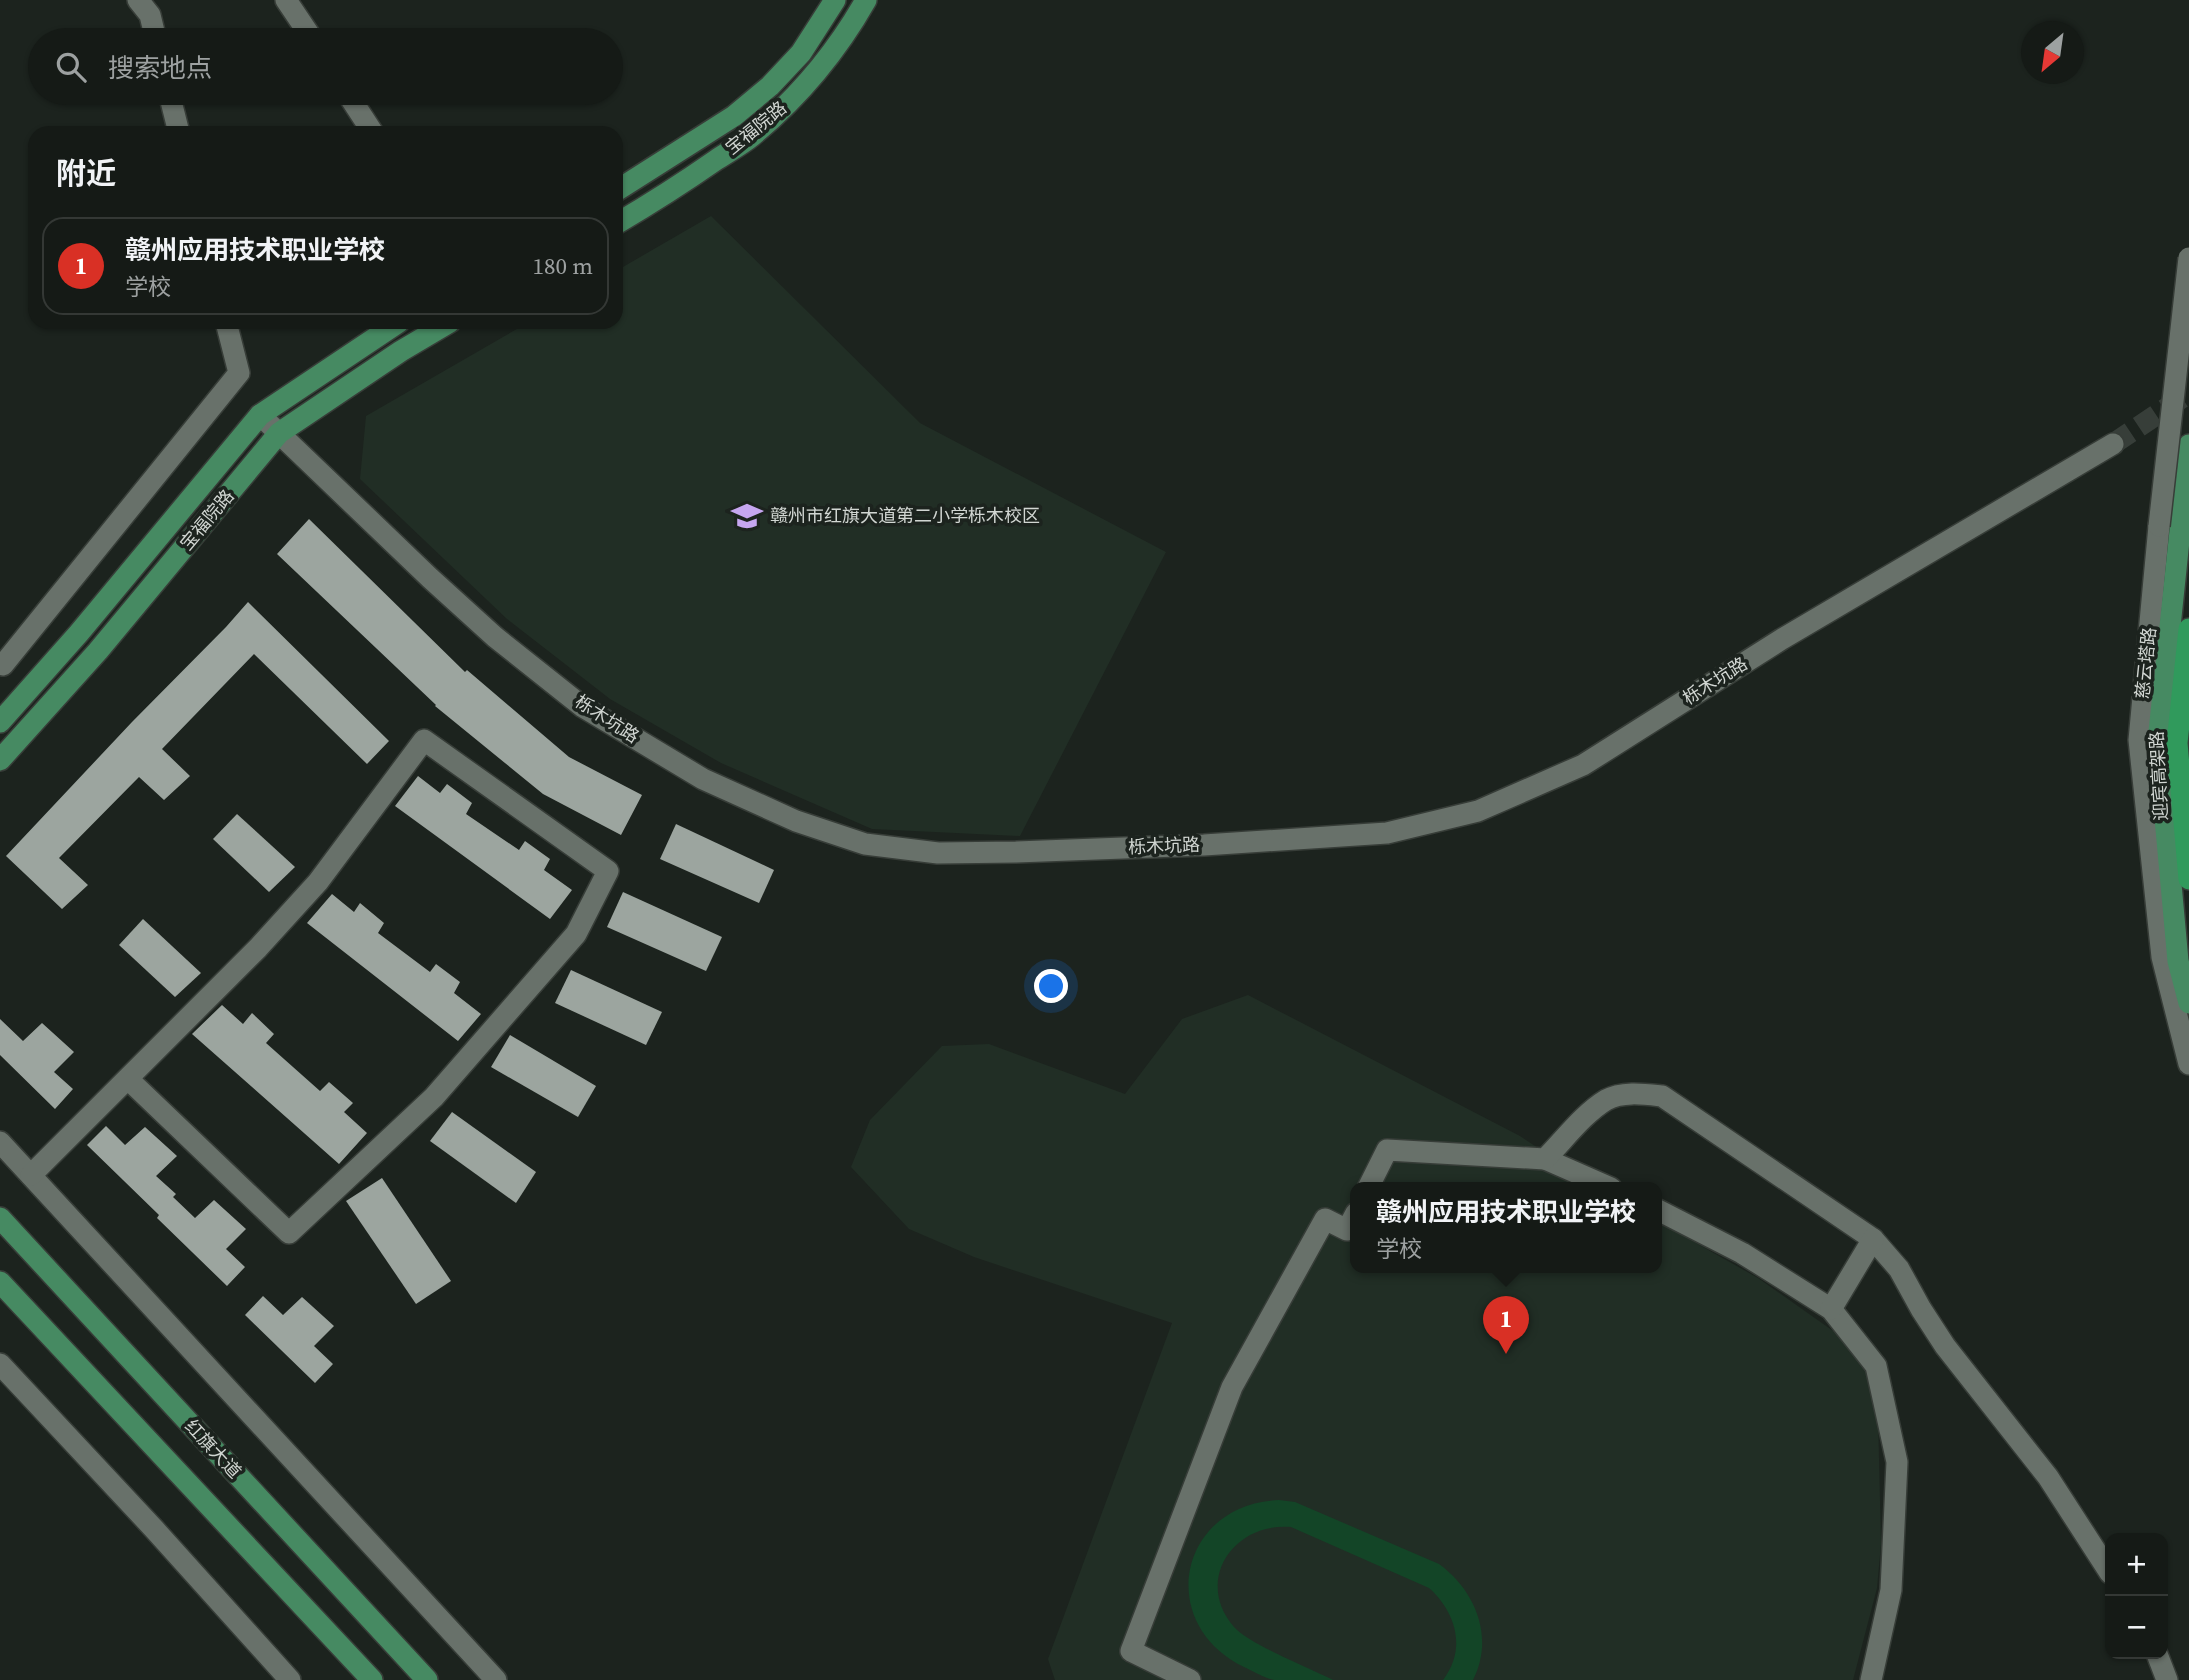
<!DOCTYPE html>
<html lang="zh">
<head>
<meta charset="utf-8">
<style>
	:root { --surface:#151a16; --page:#1e231f; --text:#f1f3f6; --muted:#9da1a1; --line:#343835; --accent:#d93025 }
	body { margin:0; font-family:"Source Serif 4","Noto Sans SC",serif; background:var(--page); color:var(--text) }
	.controls { position:absolute; right:21px; bottom:21px; display:grid; overflow:hidden; border-radius:14px; box-shadow:0 2px 5px #0004 }
	.controls button { width:63px; height:63px; display:grid; place-items:center; padding:0; border:0; border-bottom:2px solid var(--line); background:var(--surface); color:var(--text); font:35px sans-serif }
	.compass { position:absolute; left:2021px; top:21px; width:63px; height:63px; border-radius:50%; background:var(--surface); box-shadow:0 2px 5px #0004; rotate:209deg }
	.you { position:absolute; left:1052px; top:987px; width:24px; height:24px; margin:-18px; border:5px solid #fff; border-radius:50%; background:#1a73e8; box-shadow:0 0 0 10px #1a73e833 }
	.badge { display:grid; place-items:center; width:46px; height:46px; border-radius:50%; background:var(--accent); color:#fff; font-size:23px; font-weight:700 }
	.pin { position:absolute; translate:-50% -58px; filter:drop-shadow(0 2px 4px #0008) }
	.pin::after { content:''; position:absolute; top:37px; width:24px; height:21px; background:inherit; clip-path:polygon(0 0,100% 0,50% 100%) }
	.popup { position:absolute; left:1350px; top:1182px; width:312px; height:91px; box-sizing:border-box; display:grid; place-content:center; border-radius:14px; background:var(--surface); filter:drop-shadow(0 2px 5px #0005); font-size:23px; white-space:nowrap; color:var(--muted) }
	.popup b { font-size:26px; color:var(--text) }
	.popup::after { content:''; position:absolute; left:50%; top:100%; margin-left:-14px; border:14px solid transparent; border-top-color:var(--surface) }
	.list { margin:0; padding:0; list-style:none }
	h2 { display:flex; justify-content:space-between; align-items:center; height:91px; margin:0; padding:0 28px; font-size:30px }
	h2 small { font-size:23px; font-weight:400; color:var(--muted) }
	.list li { display:grid; grid-template-columns:46px 1fr auto; gap:21px; align-items:center; box-sizing:border-box; height:98px; margin:0 14px 14px; padding:0 14px; border:2px solid var(--line); border-radius:21px }
	.list b { display:block; font-size:26px; white-space:nowrap }
	.list p { margin:0; font-size:23px; white-space:nowrap; color:var(--muted) }
	.list em { font-size:23px; font-style:normal; color:var(--muted) }
	.icon { flex:none; width:38px; height:38px; fill:none; stroke:currentColor; stroke-width:2; stroke-linecap:round; stroke-linejoin:round }
	.map { position:relative; flex:none; width:2189px; height:1680px; overflow:hidden }
	.search { position:absolute; background:var(--surface); box-shadow:0 2px 5px #0004; left:28px; top:28px; width:595px; height:77px; display:flex; align-items:center; gap:18px; box-sizing:border-box; padding:0 24px; border-radius:38px; color:var(--muted); font-size:26px }
	.panel { position:absolute; background:var(--surface); box-shadow:0 2px 5px #0004; left:28px; top:126px; width:595px; height:203px; border-radius:21px }
	.map>svg:first-child { display:block }
	.built { fill:#212e25 }
	.green { fill:#134527 }
	.building { fill:#9ca59f }
	.lines { fill:none; stroke-linecap:round; stroke-linejoin:round }
	.minor-tunnel { stroke:#373e39; stroke-width:21; stroke-dasharray:21 10; stroke-linecap:butt }
	.minor-casing { stroke:#373d38; stroke-width:24 }
	.major-casing { stroke:#373d38; stroke-width:24 }
	.highway-casing { stroke:#373d38; stroke-width:24 }
	.minor { stroke:#68716a; stroke-width:21 }
	.major { stroke:#468a62; stroke-width:21 }
	.highway { stroke:#309a5c; stroke-width:21 }
	.minor-bridge-casing { stroke:#373d38; stroke-width:24; stroke-linecap:butt }
	.minor-bridge { stroke:#68716a; stroke-width:21 }
	.labels { text-anchor:middle; stroke-width:7; stroke-linejoin:round; paint-order:stroke }
	.street-label { font-size:18px; fill:#d1d6d2; stroke:#1c231e }
	.poi-label { font-size:18px; fill:#d1d6d2; stroke:#1c231e; text-anchor:start }
</style>
</head>
<body>
<div class="map">
<svg width="2189" height="1680" viewBox="0 0 2189 1680">
	<rect width="100%" height="100%" fill="#1c231e"/>
	<g class="built">
		<polygon points="711,216 920,423 1166,552 1020,836 872,829 721,763 610,699 507,619 360,479 366,416 529,322 616,322 616,271"/>
		<polygon points="1248,995 1520,1136 1599,1188 1356,1188 1356,1268 1656,1268 1657,1221 1758,1278 1836,1333 1868,1374 1878,1416 1881,1544 1877,1588 1853,1680 1055,1680 1048,1659 1172,1323 974,1257 909,1229 851,1167 870,1120 942,1046 989,1044 1125,1094 1182,1019"/>
	</g>
	<path class="green" d="M 1279,1500 L 1295,1502 L 1439,1564 C 1475,1590 1495,1637 1473,1680 L 1443,1680 C 1467,1649 1456,1612 1429,1588 L 1291,1527 C 1233,1522 1194,1581 1234,1627 C 1249,1644 1309,1668 1333,1680 C 1314,1680 1292,1680 1274,1680 C 1264,1678 1253,1671 1244,1667 C 1154,1623 1179,1504 1279,1500 Z"/>
	<g class="building">
		<polygon points="309,519 465,672 467,670 569,757 642,795 621,835 543,794 435,706 436,705 277,554"/>
		<polygon points="248,602 389,741 367,764 254,654 162,749 190,776 164,800 139,777 59,858 88,885 62,909 6,856 132,722 226,627"/>
		<polygon points="418,776 440,793 447,784 472,803 466,814 519,850 525,841 550,859 544,870 572,890 550,919 395,806"/>
		<polygon points="237,814 295,867 269,892 213,839"/>
		<polygon points="676,824 774,870 759,903 660,859"/>
		<polygon points="623,892 722,937 706,971 607,927"/>
		<polygon points="332,894 354,912 360,903 384,923 378,933 430,972 436,964 460,982 454,993 481,1014 458,1041 307,923"/>
		<polygon points="143,919 201,973 175,997 119,945"/>
		<polygon points="571,970 662,1012 646,1045 555,1003"/>
		<polygon points="222,1005 243,1024 252,1013 274,1034 266,1043 320,1091 329,1082 353,1103 344,1112 367,1133 339,1164 192,1034"/>
		<polygon points="0,1019 23,1041 42,1023 74,1052 54,1072 73,1089 55,1109 0,1055"/>
		<polygon points="510,1035 596,1086 578,1117 491,1067"/>
		<polygon points="452,1112 536,1172 516,1203 430,1141"/>
		<polygon points="106,1126 125,1145 145,1127 177,1156 156,1176 176,1194 173,1197 195,1218 214,1200 246,1229 226,1249 245,1267 227,1286 157,1218 159,1215 87,1145"/>
		<polygon points="382,1178 451,1281 416,1304 346,1201"/>
		<polygon points="263,1296 283,1315 302,1297 334,1326 314,1346 333,1364 315,1383 245,1315"/>
	</g>
	<g class="lines">
		<polyline class="minor-tunnel" points="2113,444 2189,393"/>
		<defs>
			<g id="minor">
				<polyline points="138,0 150,15 156,40"/>
				<polyline points="286,0 313,40"/>
				<polyline points="169,93 179,133"/>
				<polyline points="347,93 373,133"/>
				<polyline points="260,415 430,578 495,637 583,707 703,779 796,821 865,844 938,853 1016,852 1204,845 1387,833 1478,811 1583,765 1782,639 2113,444"/>
				<polyline points="2159,526 2139,740 2162,957 2189,1064"/>
				<polyline points="3,665 239,373 226,322"/>
				<polyline points="0,1142 496,1680"/>
				<polyline points="1545,1159 1611,1188"/>
				<polyline points="31,1175 258,948 318,882 424,740 608,871 576,934 434,1097 289,1233 128,1079"/>
				<path d="M 1368,1188 L 1387,1150 L 1545,1159 C 1564,1140 1583,1114 1606,1100 C 1622,1091 1644,1094 1662,1096 L 1873,1239 L 1899,1269 L 1921,1309 L 1945,1346 L 2048,1477 L 2110,1573"/>
				<polyline points="1656,1209 1742,1253 1831,1309 1876,1366 1897,1462 1891,1590 1871,1680"/>
				<polyline points="1831,1309 1873,1239"/>
				<polyline points="0,1364 155,1530 290,1680"/>
				<polyline points="2157,1654 2167,1680"/>
				<polyline points="1190,1680 1131,1651 1232,1387 1325,1219 1347,1230 1356,1213"/>
			</g>
			<g id="major">
				<polyline points="616,191 734,116 770,86 801,53 835,0"/>
				<path d="M 616,224 C 650,204 683,183 716,160 C 728,152 741,145 752,136 C 798,98 837,51 866,0"/>
				<polyline points="2189,445 2158,741 2178,961 2189,1003"/>
				<polyline points="0,722 79,633 260,415 399,322"/>
				<polyline points="0,760 98,651 279,433 401,351 450,322"/>
				<polyline points="0,1218 427,1680"/>
				<polyline points="0,1282 372,1680"/>
			</g>
			<polyline id="highway" points="2189,629 2177,743 2189,879"/>
		</defs>
		<use href="#minor" class="minor-casing"/>
		<use href="#major" class="major-casing"/>
		<use href="#highway" class="highway-casing"/>
		<use href="#minor" class="minor"/>
		<use href="#major" class="major"/>
		<use href="#highway" class="highway"/>
		<defs>
			<polyline id="minor-bridge" points="2159,526 2189,258"/>
		</defs>
		<use href="#minor-bridge" class="minor-bridge-casing"/>
		<use href="#minor-bridge" class="minor-bridge"/>
	</g>
	<defs>
		<symbol id="school-bare" viewBox="-9 -9 18 18"><path d="M0-5L7-2L0 1L-7-2ZM-4 1L0 2.5L4 1V4Q0 6-4 4Z" fill="#c6a6f0" stroke="#1c231e" stroke-width="2.5" paint-order="stroke"/></symbol>
	</defs>
	<g fill-rule="evenodd">
		<use href="#school-bare" x="725" y="494" width="44" height="44"/>
	</g>
	<g class="labels">
		<g class="street-label">
			<text transform="translate(756 128) rotate(-39)" y="6">宝福院路</text>
			<text transform="translate(207 520) rotate(-50)" y="6">宝福院路</text>
			<text transform="translate(2146 663) rotate(-84)" y="6">慈云塔路</text>
			<text transform="translate(1715 681) rotate(-32)" y="6">栎木坑路</text>
			<text transform="translate(607 719) rotate(33)" y="6">栎木坑路</text>
			<text transform="translate(2159 776) rotate(-93)" y="6">迎宾高架路</text>
			<text transform="translate(1164 846) rotate(-2)" y="6">栎木坑路</text>
			<text transform="translate(213 1449) rotate(47)" y="6">红旗大道</text>
		</g>
		<g class="poi-label">
			<text x="770" y="522">赣州市红旗大道第二小学栎木校区</text>
		</g>
	</g>
</svg>
<div class="controls">
<button>+</button>
<button>−</button>
</div>
<svg class="compass" viewBox="-18 -18 36 36"><path d="M0-13l5 13h-10z" fill="#e53935"/><path d="M0 13l5-13h-10z" fill="#9da1a1"/></svg>
<div class="you"></div>
<div class="pin badge" style="left:1506px;top:1354px">1</div>
<div class="popup"><b>赣州应用技术职业学校</b>学校</div>
<div class="search"><svg class="icon" aria-label="search" viewBox="0 0 24 24"><circle cx="10" cy="10" r="6"/><path d="M15 15l6 6"/></svg>搜索地点</div>
<section class="panel">
<h2>附近<small></small></h2>
<ul class="list">
<li><span class="badge">1</span><div><b>赣州应用技术职业学校</b><p>学校</p></div><em>180 m</em></li>
</ul>
</section>
</div>
</body>
</html>
